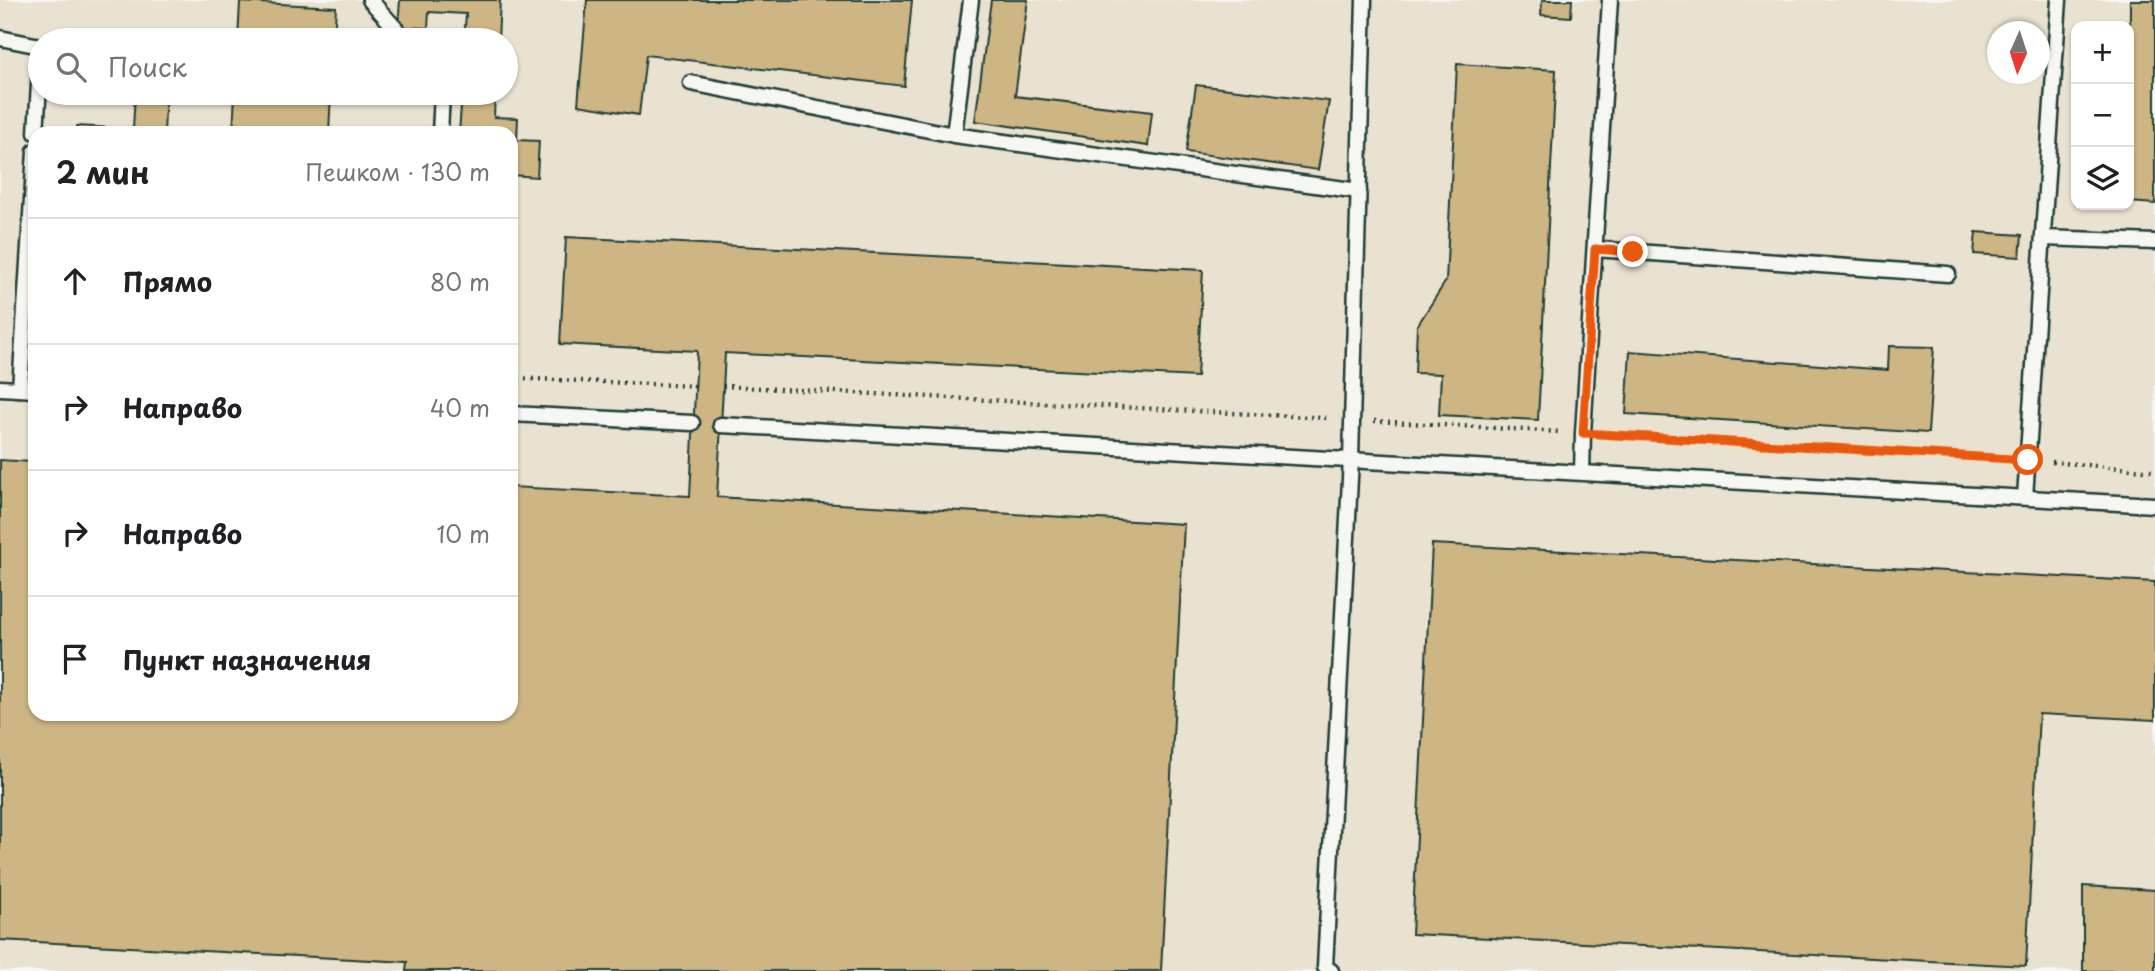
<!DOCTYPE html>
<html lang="ru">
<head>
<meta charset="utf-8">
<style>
	:root { --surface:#fff; --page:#f6f6f6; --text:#202124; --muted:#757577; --line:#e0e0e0 }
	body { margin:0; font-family:"Playpen Sans",sans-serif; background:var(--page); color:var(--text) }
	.controls { position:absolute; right:21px; top:21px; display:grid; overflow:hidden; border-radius:14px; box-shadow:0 2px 5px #0004 }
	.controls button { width:63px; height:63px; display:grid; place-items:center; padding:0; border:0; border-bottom:2px solid var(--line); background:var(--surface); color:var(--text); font:35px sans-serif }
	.compass { position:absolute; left:1987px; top:21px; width:63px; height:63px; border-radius:50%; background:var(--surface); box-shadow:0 2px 5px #0004; rotate:183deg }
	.stop { position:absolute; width:21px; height:21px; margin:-16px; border:5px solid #ea580c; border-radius:50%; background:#fff }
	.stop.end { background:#ea580c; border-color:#fff; box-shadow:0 2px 7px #0008 }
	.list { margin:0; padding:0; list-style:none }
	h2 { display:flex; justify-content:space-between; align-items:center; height:91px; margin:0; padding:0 28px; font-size:30px }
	h2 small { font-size:23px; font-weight:400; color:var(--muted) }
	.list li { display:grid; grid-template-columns:46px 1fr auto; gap:21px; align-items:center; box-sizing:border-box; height:126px; padding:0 28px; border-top:2px solid var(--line) }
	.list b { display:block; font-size:26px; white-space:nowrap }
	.list em { font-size:23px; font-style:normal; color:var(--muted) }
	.icon { flex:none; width:38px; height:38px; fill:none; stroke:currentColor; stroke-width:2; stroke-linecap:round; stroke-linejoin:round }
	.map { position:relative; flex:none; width:2155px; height:971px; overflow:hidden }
	.search { position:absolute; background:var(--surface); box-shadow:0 2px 5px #0004; left:28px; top:28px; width:490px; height:77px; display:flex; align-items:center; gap:18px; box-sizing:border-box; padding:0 24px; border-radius:38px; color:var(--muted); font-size:26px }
	.panel { position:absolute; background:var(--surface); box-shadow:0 2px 5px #0004; left:28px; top:126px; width:490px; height:595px; border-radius:21px }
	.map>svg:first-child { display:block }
	.built { fill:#eae2d1; fill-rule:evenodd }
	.building { fill:#cdb584; stroke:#1f3d34; stroke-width:2 }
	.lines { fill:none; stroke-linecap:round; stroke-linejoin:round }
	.service-casing { stroke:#1f3d34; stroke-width:19 }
	.path { stroke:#1f3d34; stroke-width:4.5; stroke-dasharray:2 5; stroke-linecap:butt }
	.service { stroke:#f6f6f2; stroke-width:14 }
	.route { stroke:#ea580c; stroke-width:9 }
</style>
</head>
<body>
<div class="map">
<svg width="2155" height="971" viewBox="0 0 2155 971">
	<rect width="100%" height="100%" fill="#f6f6f2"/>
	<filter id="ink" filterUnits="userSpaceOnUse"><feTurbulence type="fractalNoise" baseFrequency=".0143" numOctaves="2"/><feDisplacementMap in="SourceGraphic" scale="14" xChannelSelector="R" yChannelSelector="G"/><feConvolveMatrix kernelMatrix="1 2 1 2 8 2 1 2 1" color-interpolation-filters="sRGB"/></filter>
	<g filter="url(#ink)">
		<path class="built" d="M 0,0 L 2155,0 L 2155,971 L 0,971 ZM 2076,26 L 2129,26 L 2129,205 L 2076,205 ZM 1997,32 L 2039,32 L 2039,74 L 1997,74 ZM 40,40 L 506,40 L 506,93 L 40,93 ZM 35,133 L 511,133 L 511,714 L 35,714 Z"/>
		<g class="building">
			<polygon points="400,0 500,0 498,40 464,40 466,14 429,12 428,28 398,27"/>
			<polygon points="587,0 912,0 904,86 646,55 639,115 578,105"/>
			<polygon points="991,0 1028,0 1015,96 1152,112 1148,146 975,121"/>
			<polygon points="1542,0 1572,0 1571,17 1541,15"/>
			<polygon points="2130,0 2155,0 2155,204 2129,202"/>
			<polygon points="240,2 336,7 334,40 238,40"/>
			<polygon points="1457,64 1556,70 1538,420 1439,415 1441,374 1415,373 1417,326 1446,281"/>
			<polygon points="1196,85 1329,101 1318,170 1186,152"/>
			<polygon points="135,93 166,93 164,133 77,133 77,126 133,129"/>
			<polygon points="235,93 331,93 329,133 233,133"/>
			<polygon points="462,93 495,93 494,117 518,118 517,140 539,141 537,177 511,175 511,133 459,133"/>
			<polygon points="1976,232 2022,235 2020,257 1974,254"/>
			<polygon points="566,237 1203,270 1197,377 725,353 717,497 1184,524 1161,971 406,971 407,962 0,940 0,460 35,462 35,714 511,714 511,487 690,496 697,351 560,344"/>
			<polygon points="1889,346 1934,347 1928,433 1626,414 1630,351 1888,370"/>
			<polygon points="1432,544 2155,582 2155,720 2039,714 2026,966 1412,934"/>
			<polygon points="2083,886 2155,890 2155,971 2083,971"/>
		</g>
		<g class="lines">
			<defs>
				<g id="service">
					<polyline points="370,0 406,40"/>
					<polyline points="0,38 40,46"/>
					<polyline points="691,83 954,135 1359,191"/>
					<polyline points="36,133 40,68"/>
					<polyline points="440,133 442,93"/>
					<polyline points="954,135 971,0"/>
					<polyline points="2043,238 2155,242"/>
					<polyline points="1595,249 1948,274"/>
					<polyline points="0,388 35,390"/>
					<polyline points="20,389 35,151"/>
					<polyline points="511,414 692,423"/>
					<polyline points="721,425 2155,505"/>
					<polyline points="1582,472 1583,433 1610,0"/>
					<polyline points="2025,497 2059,0"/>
					<polyline points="1331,971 1325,967 1351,459 1364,0"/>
				</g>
			</defs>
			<use href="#service" class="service-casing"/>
			<g class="path">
				<polyline points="511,378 695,386"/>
				<polyline points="723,386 1327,418"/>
				<polyline points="1374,421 1561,432"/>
				<polyline points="1608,435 2005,459"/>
				<polyline points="2052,462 2155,471"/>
			</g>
			<use href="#service" class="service"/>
		</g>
	</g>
	<g class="lines" filter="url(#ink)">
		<polyline class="route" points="1633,252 1595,249 1583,433 2028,460"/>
	</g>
</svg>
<div class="controls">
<button>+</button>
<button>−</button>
<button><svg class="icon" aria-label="layers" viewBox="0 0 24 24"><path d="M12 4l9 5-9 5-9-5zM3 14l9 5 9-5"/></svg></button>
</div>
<svg class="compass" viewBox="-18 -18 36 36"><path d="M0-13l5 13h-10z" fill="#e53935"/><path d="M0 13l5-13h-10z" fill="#757577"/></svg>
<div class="stop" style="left:2028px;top:460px"></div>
<div class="stop end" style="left:1633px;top:252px"></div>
<div class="search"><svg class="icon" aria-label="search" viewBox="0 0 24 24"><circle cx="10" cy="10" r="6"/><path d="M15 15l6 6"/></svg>Поиск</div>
<section class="panel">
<h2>2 мин<small>Пешком · 130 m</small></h2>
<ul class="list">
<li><svg class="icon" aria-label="ahead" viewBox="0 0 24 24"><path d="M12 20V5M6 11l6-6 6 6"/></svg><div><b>Прямо</b></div><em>80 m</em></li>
<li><svg class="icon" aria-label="right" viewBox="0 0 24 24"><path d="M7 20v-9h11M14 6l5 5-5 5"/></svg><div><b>Направо</b></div><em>40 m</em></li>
<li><svg class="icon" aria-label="right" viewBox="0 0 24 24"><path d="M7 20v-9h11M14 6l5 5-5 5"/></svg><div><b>Направо</b></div><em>10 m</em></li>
<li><svg class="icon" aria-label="arrive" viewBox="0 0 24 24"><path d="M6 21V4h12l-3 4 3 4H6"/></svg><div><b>Пункт назначения</b></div></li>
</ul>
</section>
</div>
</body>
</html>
